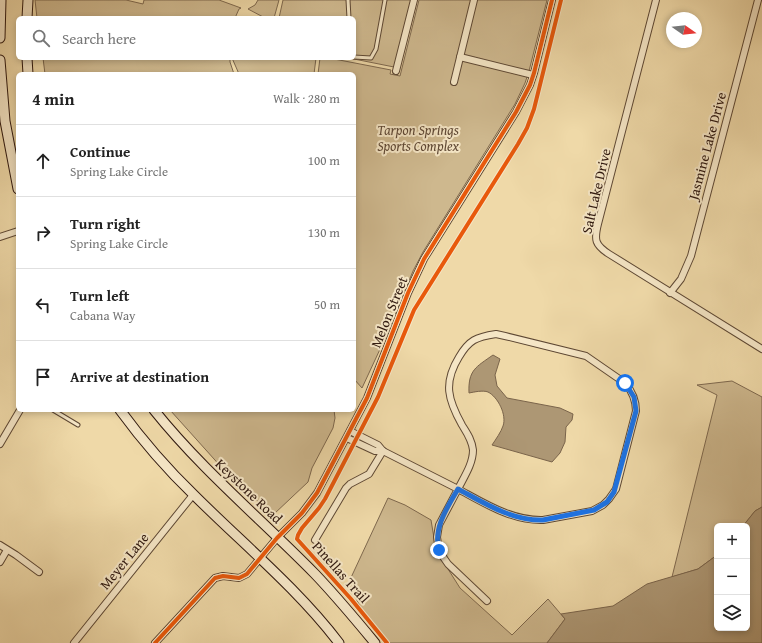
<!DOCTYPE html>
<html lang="en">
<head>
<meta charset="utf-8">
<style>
	:root { --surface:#fff; --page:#f6f6f6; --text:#222; --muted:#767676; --line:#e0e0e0 }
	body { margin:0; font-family:"Gentium Book Plus",serif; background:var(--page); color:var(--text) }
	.controls { position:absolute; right:12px; bottom:12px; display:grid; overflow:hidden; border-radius:6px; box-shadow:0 2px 6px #0003 }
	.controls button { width:36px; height:36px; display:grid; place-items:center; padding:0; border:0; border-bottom:1px solid var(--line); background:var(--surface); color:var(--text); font:20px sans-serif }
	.compass { position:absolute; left:666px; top:12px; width:36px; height:36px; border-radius:50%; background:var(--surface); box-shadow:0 2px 6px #0003; rotate:104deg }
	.stop { position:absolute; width:12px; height:12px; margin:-9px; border:3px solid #1a73e8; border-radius:50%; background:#fff }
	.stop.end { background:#1a73e8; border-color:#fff; box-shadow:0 1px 4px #0008 }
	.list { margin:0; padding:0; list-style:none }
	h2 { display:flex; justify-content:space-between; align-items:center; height:52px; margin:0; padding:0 16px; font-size:17px }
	h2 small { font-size:13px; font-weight:400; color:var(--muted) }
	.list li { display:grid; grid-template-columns:26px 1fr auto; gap:12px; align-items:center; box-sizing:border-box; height:72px; padding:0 16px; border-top:1px solid var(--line) }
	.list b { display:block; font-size:15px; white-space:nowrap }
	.list p { margin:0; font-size:13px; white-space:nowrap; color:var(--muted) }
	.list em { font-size:13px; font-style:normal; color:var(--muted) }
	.icon { flex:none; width:22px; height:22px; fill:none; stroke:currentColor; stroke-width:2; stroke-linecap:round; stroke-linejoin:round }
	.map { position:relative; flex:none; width:762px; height:643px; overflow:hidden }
	.search { position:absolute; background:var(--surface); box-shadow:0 2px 6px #0003; left:16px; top:16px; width:340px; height:44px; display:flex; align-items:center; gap:10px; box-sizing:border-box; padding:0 14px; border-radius:6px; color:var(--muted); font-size:15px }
	.panel { position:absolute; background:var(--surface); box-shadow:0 2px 6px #0003; left:16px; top:72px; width:340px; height:340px; border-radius:6px }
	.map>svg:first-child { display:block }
	.green { fill:#ceb88e; stroke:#7e684e }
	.water { fill:#ad9774; stroke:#7a644b }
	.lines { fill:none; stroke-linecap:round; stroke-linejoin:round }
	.lane-casing { stroke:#5e4834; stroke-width:5 }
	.street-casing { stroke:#5e4834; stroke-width:8 }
	.secondary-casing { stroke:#2e170e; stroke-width:11 }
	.lane { stroke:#f5e6c6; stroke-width:3 }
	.street { stroke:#f5e6c6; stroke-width:6 }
	.secondary { stroke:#f5e6c6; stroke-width:9 }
	.cycleway-casing { stroke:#f5e6c6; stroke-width:6 }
	.cycleway { stroke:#e8590c; stroke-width:4 }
	.route { stroke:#1a73e8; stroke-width:5 }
	.labels { text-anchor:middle; stroke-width:4; stroke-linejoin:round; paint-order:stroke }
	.park-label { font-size:14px; font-style:italic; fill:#5e4734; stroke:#f5e6c6 }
	.street-label { font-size:14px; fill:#2e170e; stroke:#f5e6c6 }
</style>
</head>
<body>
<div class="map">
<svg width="762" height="643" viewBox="0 0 762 643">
	<rect width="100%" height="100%" fill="#efd9a8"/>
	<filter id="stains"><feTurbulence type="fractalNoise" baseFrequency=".005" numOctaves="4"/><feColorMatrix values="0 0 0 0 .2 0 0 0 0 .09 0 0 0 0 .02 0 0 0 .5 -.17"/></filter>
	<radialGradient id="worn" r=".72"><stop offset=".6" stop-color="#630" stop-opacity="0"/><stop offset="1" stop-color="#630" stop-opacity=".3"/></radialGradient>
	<g class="green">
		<polygon points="35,0 126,0 143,4 144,0 219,0 241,8 239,9 235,18 37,18"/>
		<polygon points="258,0 279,0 274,18 265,18 248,9 255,5"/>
		<polygon points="283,0 411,0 394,67 349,58 354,58 354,18 279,18"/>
		<polygon points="419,0 547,0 529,71 525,83 515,104 423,252 413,271 388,332 362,388 354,379 354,74 318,74 320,58 329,58 391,70 390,74 400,76"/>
		<polygon points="43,58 230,58 230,62 234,74 45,74"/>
		<polygon points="232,58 316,58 314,74 239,74"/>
		<polygon points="732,381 762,397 762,507 755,511 743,526 717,526 717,555 698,569 672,577 717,395 697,385"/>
		<polygon points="170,410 334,410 335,418 333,428 312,468 308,482 274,514 266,509 223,469"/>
		<polygon points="388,498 405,505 431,520 436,550 460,588 512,635 548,599 565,619 547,643 386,643 368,621 348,584"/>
	</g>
	<g class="water">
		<path d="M 493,355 L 500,359 L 495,375 L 497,386 L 507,398 L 560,408 L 573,414 L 572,420 L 566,427 L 565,442 L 560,453 L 552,462 L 492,445 C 496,439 501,432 503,426 C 507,415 498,397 488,392 C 483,390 474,392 469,393 C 468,370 476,367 493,355 Z"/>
		<polygon points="762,507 762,643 547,643 565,619 561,614 613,606 647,584 698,569 717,555 717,628 747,628 747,526 743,526 755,511"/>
	</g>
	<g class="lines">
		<defs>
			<g id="lane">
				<polyline points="348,0 349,18"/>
				<polyline points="354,57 371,58 376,49 385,0"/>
				<polyline points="53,410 78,425"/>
			</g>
			<g id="street">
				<path d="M 656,0 L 598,224 C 594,240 595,245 609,254 L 762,349"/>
				<polyline points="460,57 533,75"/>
				<polyline points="396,71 414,0"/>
				<polyline points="454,82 474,0"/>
				<polyline points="0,237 18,231"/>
				<polyline points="670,293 681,279 691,256 758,0"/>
				<path d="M 496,334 L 505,336 L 586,356 L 625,383 C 632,391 636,400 636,411 L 616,489 L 609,499 L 603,505 L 592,511 L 543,520 C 512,521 484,503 458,489 C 464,477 473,464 473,450 C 472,440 467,433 462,425 C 448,400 443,383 459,357 C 469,340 476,337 496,334 Z"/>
				<polyline points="350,431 378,445 383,451 458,489 439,525 437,537 439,551 448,564 487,601"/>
				<polyline points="347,438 375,451 383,451"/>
				<polyline points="0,444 20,410"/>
				<polyline points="315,540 346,488 350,484 369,474 383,451"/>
				<polyline points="0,545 16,555 39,572"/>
				<polyline points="0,562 7,550"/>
				<polyline points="74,643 193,495"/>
				<polyline points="155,643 215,578 223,576 239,578 247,574 277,538 302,513 317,493 367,398 408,293 424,259 516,112 530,85 534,73 552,0"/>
			</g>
			<g id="secondary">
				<polyline points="27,18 28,0"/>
				<polyline points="0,38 1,0"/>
				<polyline points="27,58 28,74"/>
				<polyline points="0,60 5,121 18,189"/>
				<path d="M 120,410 C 142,440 167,469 194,495 C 242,543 298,589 339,643"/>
				<path d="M 154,410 C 202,470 261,519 315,574 C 336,596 356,620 375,643"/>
			</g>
		</defs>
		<use href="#lane" class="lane-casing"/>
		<use href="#street" class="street-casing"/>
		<use href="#secondary" class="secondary-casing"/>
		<use href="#lane" class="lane"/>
		<use href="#street" class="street"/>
		<use href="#secondary" class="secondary"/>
		<defs>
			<g id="cycleway">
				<polyline points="155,643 215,578 223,576 239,578 247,574 277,538 302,513 317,493 367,398 408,293 424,259 516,112 530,85 534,73 552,0"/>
				<polyline points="387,643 351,599 297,539 298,535 302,528 319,508 325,499 378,397 414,310 518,144 527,128 534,109 561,0"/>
			</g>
		</defs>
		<use href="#cycleway" class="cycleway-casing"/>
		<use href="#cycleway" class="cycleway"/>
	</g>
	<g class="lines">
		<path class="route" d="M 439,550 C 433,528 447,508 458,489 C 484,503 512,521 543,520 L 594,510 L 607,502 L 614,492 L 636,411 L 634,397 L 625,383"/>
	</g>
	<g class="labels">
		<g class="park-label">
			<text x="418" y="135">Tarpon Springs<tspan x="418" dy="16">Sports Complex</tspan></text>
		</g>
		<g class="street-label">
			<text transform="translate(707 146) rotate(-75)" y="5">Jasmine Lake Drive</text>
			<text transform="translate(596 191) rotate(-77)" y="5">Salt Lake Drive</text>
			<text transform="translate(389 312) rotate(-68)" y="5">Melon Street</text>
			<text transform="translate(249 491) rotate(44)" y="5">Keystone Road</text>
			<text transform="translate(124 561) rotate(-51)" y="5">Meyer Lane</text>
			<text transform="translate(341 572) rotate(48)" y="5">Pinellas Trail</text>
		</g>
	</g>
	<rect width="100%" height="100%" filter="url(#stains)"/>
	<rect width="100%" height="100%" fill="url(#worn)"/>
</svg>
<div class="controls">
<button>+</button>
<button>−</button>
<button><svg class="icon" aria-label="layers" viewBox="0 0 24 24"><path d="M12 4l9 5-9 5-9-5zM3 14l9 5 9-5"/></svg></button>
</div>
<svg class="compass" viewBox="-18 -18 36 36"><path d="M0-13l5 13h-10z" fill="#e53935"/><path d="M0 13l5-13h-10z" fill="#767676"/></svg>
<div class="stop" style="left:625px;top:383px"></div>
<div class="stop end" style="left:439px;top:550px"></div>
<div class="search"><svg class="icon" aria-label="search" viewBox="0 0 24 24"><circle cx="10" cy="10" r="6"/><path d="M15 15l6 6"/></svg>Search here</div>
<section class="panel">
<h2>4 min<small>Walk · 280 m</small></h2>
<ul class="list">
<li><svg class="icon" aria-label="ahead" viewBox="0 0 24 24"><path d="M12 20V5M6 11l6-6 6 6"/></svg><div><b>Continue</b><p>Spring Lake Circle</p></div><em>100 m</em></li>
<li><svg class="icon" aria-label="right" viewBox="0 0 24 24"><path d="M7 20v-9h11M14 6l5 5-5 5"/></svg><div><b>Turn right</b><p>Spring Lake Circle</p></div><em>130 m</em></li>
<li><svg class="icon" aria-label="left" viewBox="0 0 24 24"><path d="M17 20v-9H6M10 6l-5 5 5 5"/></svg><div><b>Turn left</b><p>Cabana Way</p></div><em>50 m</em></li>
<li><svg class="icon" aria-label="arrive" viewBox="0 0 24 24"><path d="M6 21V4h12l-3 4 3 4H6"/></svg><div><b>Arrive at destination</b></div></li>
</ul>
</section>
</div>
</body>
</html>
